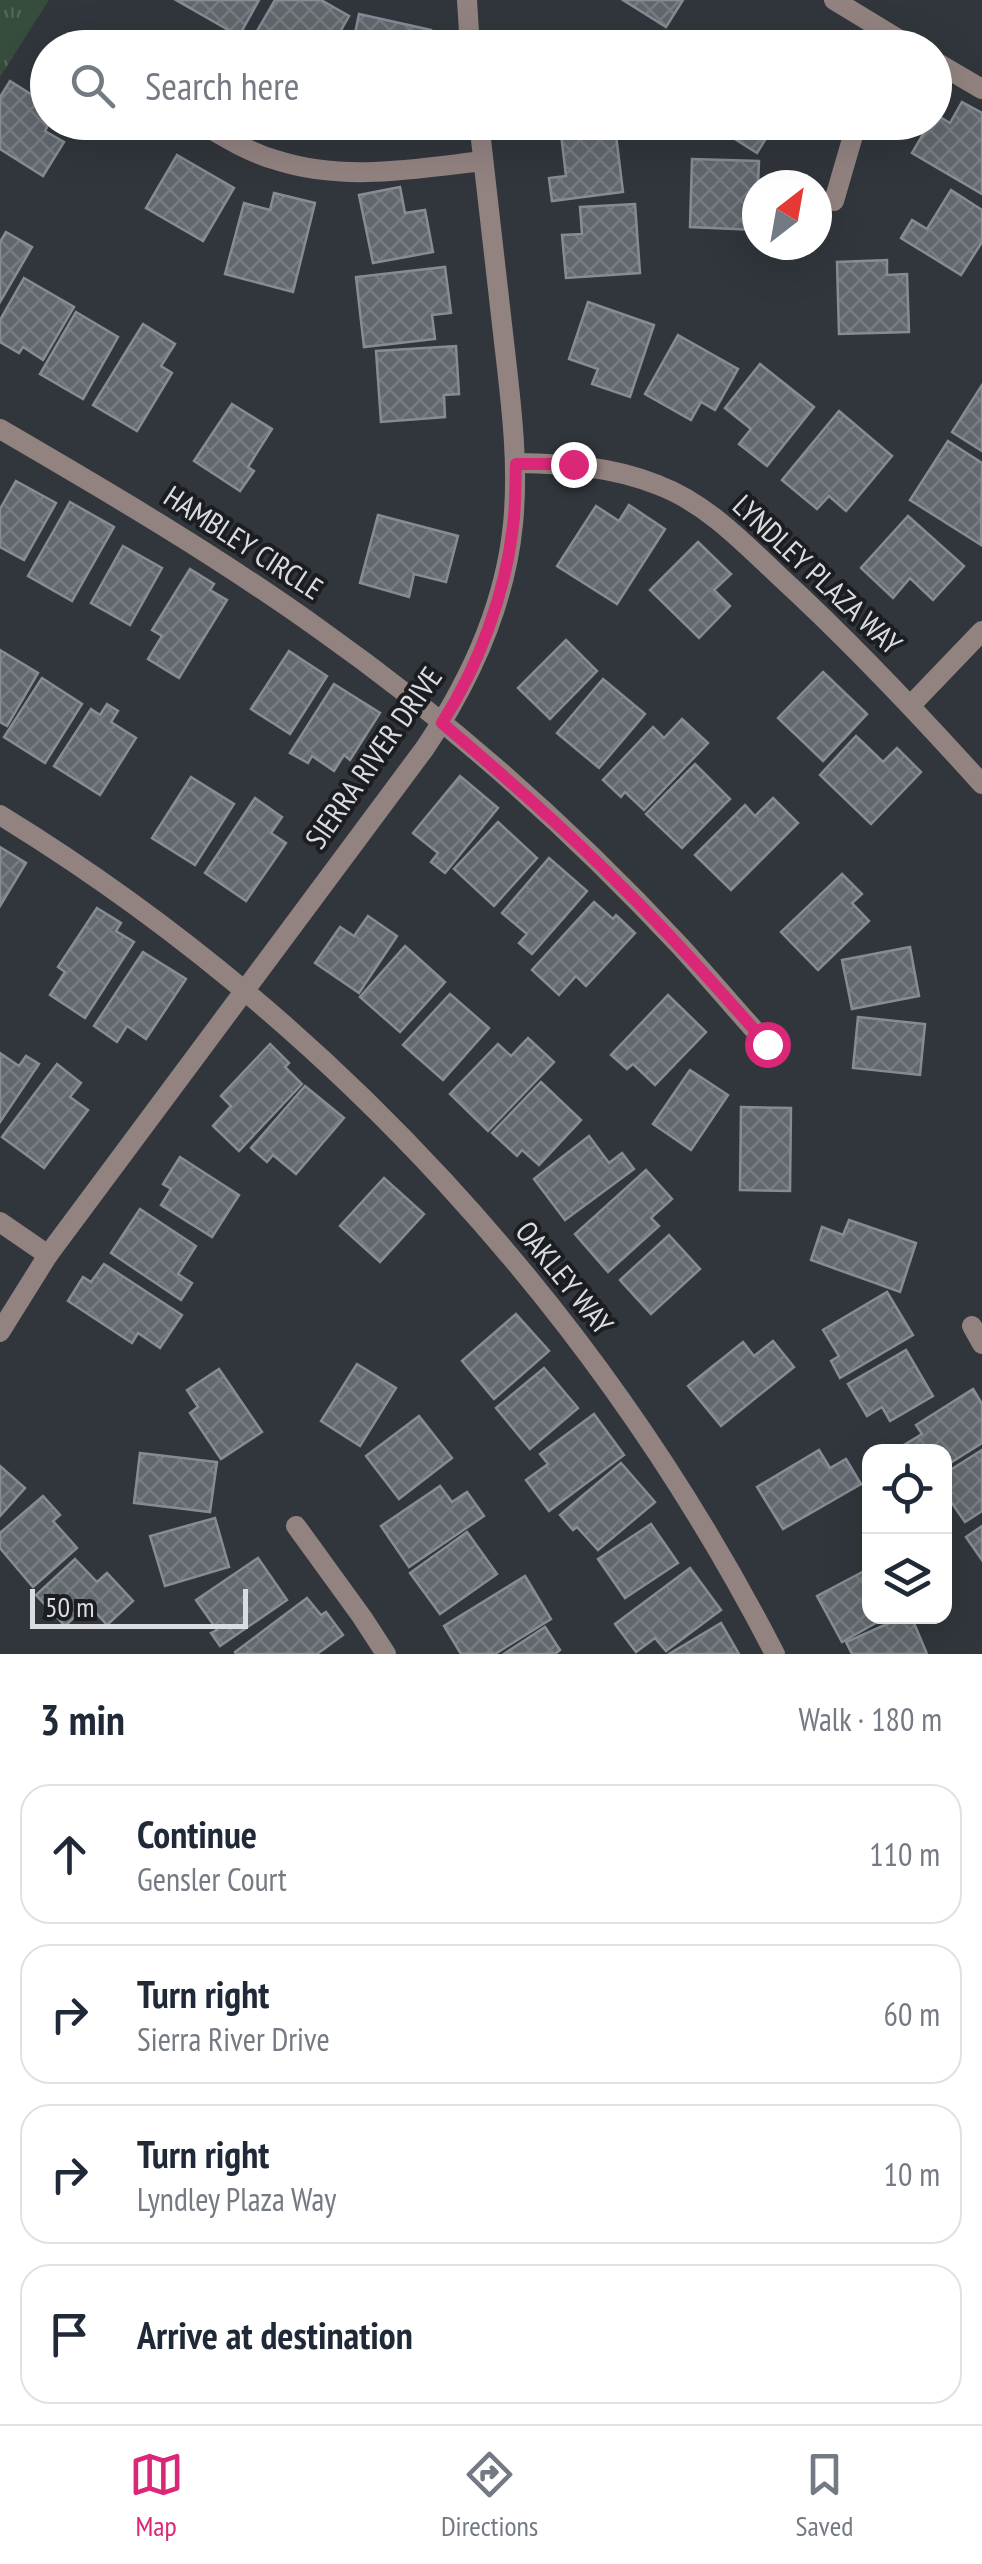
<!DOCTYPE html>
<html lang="en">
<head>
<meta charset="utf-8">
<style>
	:root { --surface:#fff; --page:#f6f6f7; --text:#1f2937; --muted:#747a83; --line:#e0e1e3; --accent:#db2777 }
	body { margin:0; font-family:"PT Sans Narrow",sans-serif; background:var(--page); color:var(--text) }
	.controls { position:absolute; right:30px; bottom:30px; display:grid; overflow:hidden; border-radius:20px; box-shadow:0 10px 40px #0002 }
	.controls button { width:90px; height:90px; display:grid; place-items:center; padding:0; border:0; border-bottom:2px solid var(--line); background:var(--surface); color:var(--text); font:50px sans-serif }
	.compass { position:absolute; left:742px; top:170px; width:90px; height:90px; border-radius:50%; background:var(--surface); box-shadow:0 10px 40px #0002; rotate:31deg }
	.scale { position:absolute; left:30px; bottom:25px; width:218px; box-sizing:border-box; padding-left:10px; border:5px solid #d9dce0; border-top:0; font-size:28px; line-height:35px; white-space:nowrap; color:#d9dce0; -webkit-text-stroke:8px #1b1d20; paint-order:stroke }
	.stop { position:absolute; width:30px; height:30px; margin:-22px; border:8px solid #db2777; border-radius:50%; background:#fff }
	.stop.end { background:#db2777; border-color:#fff; box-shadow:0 2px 10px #0008 }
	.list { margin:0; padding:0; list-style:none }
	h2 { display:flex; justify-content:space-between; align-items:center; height:130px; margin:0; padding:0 40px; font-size:42px }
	h2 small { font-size:32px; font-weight:400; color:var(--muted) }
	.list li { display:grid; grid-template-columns:65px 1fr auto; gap:30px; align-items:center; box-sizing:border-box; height:140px; margin:0 20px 20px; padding:0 20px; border:2px solid var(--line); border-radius:30px }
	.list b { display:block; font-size:38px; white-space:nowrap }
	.list p { margin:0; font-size:32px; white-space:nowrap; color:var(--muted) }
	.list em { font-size:32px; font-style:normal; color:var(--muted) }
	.icon { flex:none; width:55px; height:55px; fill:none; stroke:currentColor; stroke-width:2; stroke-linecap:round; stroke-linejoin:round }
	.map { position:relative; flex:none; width:982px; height:1654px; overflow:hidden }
	.search { position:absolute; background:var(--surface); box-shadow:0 10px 40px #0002; left:30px; right:30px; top:30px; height:110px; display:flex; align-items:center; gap:25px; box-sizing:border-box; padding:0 35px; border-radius:55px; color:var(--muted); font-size:38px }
	.sheet { height:770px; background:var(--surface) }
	nav { display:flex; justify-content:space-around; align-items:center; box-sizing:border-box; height:140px; border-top:2px solid var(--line); background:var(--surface); font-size:28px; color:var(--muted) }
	nav a { display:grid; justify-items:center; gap:5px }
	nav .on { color:var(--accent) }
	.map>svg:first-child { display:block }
	.grass { fill:url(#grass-tufts) }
	.building { fill:url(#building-cross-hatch); stroke:#868c93; stroke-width:2.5 }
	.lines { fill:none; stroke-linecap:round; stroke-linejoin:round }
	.street { stroke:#928381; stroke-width:20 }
	.route { stroke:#db2777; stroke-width:12 }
	.labels { text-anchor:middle; stroke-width:8; stroke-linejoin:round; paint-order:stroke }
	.street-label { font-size:30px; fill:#d9dce0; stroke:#1b1d20 }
</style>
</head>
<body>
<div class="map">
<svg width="982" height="1654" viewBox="0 0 982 1654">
	<defs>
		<pattern id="grass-tufts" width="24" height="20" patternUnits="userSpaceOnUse" patternTransform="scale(2.5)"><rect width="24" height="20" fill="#364c3c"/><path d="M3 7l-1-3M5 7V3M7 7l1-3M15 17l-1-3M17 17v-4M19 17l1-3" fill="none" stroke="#526558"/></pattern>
		<pattern id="building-cross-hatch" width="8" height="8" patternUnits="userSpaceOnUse" patternTransform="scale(2.5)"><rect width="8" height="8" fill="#61676d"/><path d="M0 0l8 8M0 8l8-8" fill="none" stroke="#777c82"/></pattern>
	</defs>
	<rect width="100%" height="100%" fill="#31363c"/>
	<polygon class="grass" points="0,0 49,0 0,77"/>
	<g class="building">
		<polygon points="176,0 259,0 239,36"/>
		<polygon points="275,0 321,0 349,16 331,48 257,48 250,43"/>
		<polygon points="623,0 683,0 666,27"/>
		<polygon points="359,14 431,30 427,48 352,48"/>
		<polygon points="10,81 48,105 48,122 50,122 45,131 64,142 43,176 0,149 0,97"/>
		<polygon points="962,102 982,113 982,194 912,153 930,122 934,122 935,114 950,123"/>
		<polygon points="708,122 776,122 757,153"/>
		<polygon points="615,127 623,192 552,201 549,178 566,176 561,134"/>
		<polygon points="177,155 234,188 203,241 146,208"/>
		<polygon points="692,159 759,161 756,230 690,227"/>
		<polygon points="400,187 405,213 425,210 433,252 373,263 359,195"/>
		<polygon points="951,190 982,210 982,242 961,275 901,238 912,220 927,229"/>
		<polygon points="274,193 315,203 293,292 225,274 244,203 270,210"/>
		<polygon points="635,204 640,273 566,278 562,235 582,234 580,207"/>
		<polygon points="6,232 32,247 0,302 0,242"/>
		<polygon points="887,260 887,275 907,274 909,332 839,334 837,262"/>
		<polygon points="445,267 451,313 432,315 435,339 364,347 356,277"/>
		<polygon points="24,278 74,307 43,360 23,347 19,353 0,342 0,320"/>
		<polygon points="588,302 654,325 630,397 592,384 598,369 569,359"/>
		<polygon points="76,312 118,337 83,399 40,374"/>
		<polygon points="143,324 175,344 161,366 172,373 137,431 93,405"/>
		<polygon points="678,335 738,369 715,410 701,402 691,420 645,394"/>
		<polygon points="456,346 459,394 444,395 445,417 381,422 376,351"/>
		<polygon points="760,364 814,407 767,466 739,444 751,429 725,408"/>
		<polygon points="982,385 982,451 952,432"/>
		<polygon points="232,404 272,429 248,467 254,471 240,491 194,461"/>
		<polygon points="839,411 892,456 846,511 829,496 817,509 782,480"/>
		<polygon points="948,441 982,463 981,545 910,500"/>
		<polygon points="16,481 56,503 24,560 0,547 0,509"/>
		<polygon points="70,502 114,527 72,601 28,576"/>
		<polygon points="629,505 665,529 617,604 557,566 596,506 619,521"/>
		<polygon points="378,515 458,536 446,582 414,574 409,597 360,583"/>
		<polygon points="908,516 964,566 933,600 910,578 893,598 861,568"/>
		<polygon points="698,542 731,574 714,590 730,606 699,638 650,590"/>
		<polygon points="123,546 162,568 130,625 91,603"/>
		<polygon points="190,569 214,584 210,590 227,600 179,678 148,659 162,636 152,630"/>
		<polygon points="566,640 597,671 550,719 518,688"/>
		<polygon points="0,650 38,673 7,726 0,722"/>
		<polygon points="289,651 327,676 290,734 251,709"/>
		<polygon points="823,672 867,714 823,761 778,718"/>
		<polygon points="42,678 82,704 45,763 4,737"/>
		<polygon points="603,679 645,714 599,768 557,733"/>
		<polygon points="334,684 380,713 350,760 344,755 334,771 312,756 308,763 290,753"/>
		<polygon points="107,704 118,711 111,722 136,738 100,795 54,766 91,709 100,715"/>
		<polygon points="682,719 708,743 644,810 625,792 621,797 603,780 653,727 664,738"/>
		<polygon points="856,736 883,762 897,748 921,772 871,824 820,775"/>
		<polygon points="695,764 730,799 682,848 646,814"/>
		<polygon points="460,776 498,808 445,873 431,862 438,853 413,833"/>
		<polygon points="191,777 234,804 195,865 152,838"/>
		<polygon points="255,798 282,817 271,833 286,843 246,901 205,873"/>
		<polygon points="773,798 798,823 731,890 695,855 745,805 755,816"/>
		<polygon points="498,822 537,858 494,906 454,869"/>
		<polygon points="0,847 26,863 0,906"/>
		<polygon points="549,858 587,891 532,954 519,943 527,934 502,913"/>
		<polygon points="842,874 862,894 852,903 869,921 818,970 781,932"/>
		<polygon points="594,902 613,919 616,915 635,933 586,986 576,976 559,995 532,970"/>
		<polygon points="97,908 121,923 116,931 134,942 85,1018 50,995 65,972 58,967"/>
		<polygon points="368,916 397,936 359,993 315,963 340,927 354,936"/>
		<polygon points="405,946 445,982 400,1032 360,997"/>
		<polygon points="910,947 919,996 852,1009 842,960"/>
		<polygon points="143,952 186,979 146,1039 127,1026 117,1042 94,1026"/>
		<polygon points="450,994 489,1028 443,1080 403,1045"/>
		<polygon points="668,995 706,1032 655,1085 633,1064 627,1069 611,1055"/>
		<polygon points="858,1017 925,1024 920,1075 853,1068"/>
		<polygon points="528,1038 554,1062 488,1131 450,1094 498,1044 511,1056"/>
		<polygon points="270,1044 289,1063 285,1067 302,1084 239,1151 213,1126 231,1106 221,1096"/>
		<polygon points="0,1053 19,1066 26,1056 39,1064 0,1122"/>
		<polygon points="57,1064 81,1083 70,1097 88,1110 44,1168 2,1137"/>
		<polygon points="690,1070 728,1095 691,1150 653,1124"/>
		<polygon points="541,1082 581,1120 539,1165 522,1150 517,1156 492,1133"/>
		<polygon points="305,1086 344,1118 296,1174 273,1155 267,1162 251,1148"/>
		<polygon points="741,1107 791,1108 790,1191 740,1190"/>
		<polygon points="589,1136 609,1163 622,1153 634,1169 565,1220 534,1179"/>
		<polygon points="180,1157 239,1195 212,1237 161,1205 171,1189 163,1184"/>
		<polygon points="646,1170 672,1199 651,1218 659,1226 608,1272 575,1234"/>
		<polygon points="384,1178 424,1214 380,1262 340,1226"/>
		<polygon points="140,1209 196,1246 178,1274 192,1283 181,1300 111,1253"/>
		<polygon points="849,1220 916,1243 900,1292 811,1260 822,1227 843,1235"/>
		<polygon points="669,1235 700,1269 651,1314 620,1280"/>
		<polygon points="104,1264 182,1315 160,1348 138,1333 132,1343 68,1301 83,1277 91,1282"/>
		<polygon points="887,1292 913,1335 840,1378 831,1361 839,1356 823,1330"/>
		<polygon points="516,1314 549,1351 494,1399 462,1361"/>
		<polygon points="773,1341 794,1367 721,1426 688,1386 743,1342 754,1356"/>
		<polygon points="906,1350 933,1396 890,1421 882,1407 867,1416 848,1384"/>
		<polygon points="357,1364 396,1388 360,1446 321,1421"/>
		<polygon points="544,1368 578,1408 530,1449 496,1408"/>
		<polygon points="219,1369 262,1432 221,1459 190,1413 198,1407 187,1390"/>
		<polygon points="973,1389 982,1404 982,1443 944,1467 944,1451 901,1451 899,1448 922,1434 916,1425"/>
		<polygon points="594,1414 624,1455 549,1511 526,1480 548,1464 540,1454"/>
		<polygon points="419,1416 452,1458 399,1499 366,1456"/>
		<polygon points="819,1450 830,1468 846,1459 861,1484 783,1529 757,1487"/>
		<polygon points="982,1450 982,1511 965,1522 947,1496 944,1498 944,1474"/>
		<polygon points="140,1453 217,1462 210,1512 134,1503"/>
		<polygon points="621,1463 655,1502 598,1550 577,1527 573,1530 560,1515"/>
		<polygon points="0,1466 25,1488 0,1516"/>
		<polygon points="440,1486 452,1502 467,1492 484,1516 409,1567 381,1526"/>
		<polygon points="43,1496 60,1515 53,1521 77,1548 33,1587 0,1548 0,1533"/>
		<polygon points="215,1518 229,1567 165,1586 150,1536"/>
		<polygon points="651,1524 678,1563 625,1598 598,1559"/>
		<polygon points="982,1526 982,1560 966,1537"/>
		<polygon points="467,1532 497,1574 440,1614 410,1573"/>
		<polygon points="258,1558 287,1600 220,1646 211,1633 217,1630 196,1600"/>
		<polygon points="75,1559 97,1582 107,1573 133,1601 107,1625 88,1604 65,1626 36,1595"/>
		<polygon points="690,1568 721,1610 666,1651 655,1638 636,1652 615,1624"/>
		<polygon points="870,1568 870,1616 888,1616 842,1642 817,1596"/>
		<polygon points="525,1576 551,1619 495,1654 461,1654 444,1626"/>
		<polygon points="307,1598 321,1615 326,1612 343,1635 317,1654 236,1654 235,1652"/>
		<polygon points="905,1616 911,1616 927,1654 852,1654 846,1642"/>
		<polygon points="721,1623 739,1654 669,1654"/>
		<polygon points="545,1627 560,1650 555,1654 504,1654"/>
	</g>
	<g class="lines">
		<g class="street">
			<polyline points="467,0 470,48"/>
			<polyline points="834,0 913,48"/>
			<polyline points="934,61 982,89"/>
			<path d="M 199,122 C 224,137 248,152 276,160 C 344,182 414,169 483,161"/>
			<polyline points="834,201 857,122"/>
			<path d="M 0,429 C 110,493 219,557 322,631 C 452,723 573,831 681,947 C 710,979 738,1012 767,1044"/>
			<path d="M 516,463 C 566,464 611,466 658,485 C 706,503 743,542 779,576 C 851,642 917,712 982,784"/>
			<polyline points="911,705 982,631"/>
			<path d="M 0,815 C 328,1016 599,1312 775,1654"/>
			<polyline points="0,1222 48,1255"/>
			<polyline points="972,1326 982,1344"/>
			<path d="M 0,1332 L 48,1255 L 425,748 C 470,681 505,606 513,524 C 519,463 511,403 504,342 C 496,269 487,196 479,122"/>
			<polyline points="296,1526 362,1617 386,1654"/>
		</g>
	</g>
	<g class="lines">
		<path class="route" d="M 573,464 L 516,464 C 515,484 516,505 513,526 C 505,595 479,665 442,723 C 504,776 565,829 622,887 C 673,937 720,991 767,1044"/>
	</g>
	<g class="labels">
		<g class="street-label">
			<text transform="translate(243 543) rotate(33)" y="10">HAMBLEY CIRCLE</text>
			<text transform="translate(817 575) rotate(43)" y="10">LYNDLEY PLAZA WAY</text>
			<text transform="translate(374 758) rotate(-55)" y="10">SIERRA RIVER DRIVE</text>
			<text transform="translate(564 1278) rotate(51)" y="10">OAKLEY WAY</text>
		</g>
	</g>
</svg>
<div class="controls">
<button><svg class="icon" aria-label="locate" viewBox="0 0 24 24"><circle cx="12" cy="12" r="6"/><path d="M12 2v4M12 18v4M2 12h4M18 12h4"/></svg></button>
<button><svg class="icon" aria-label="layers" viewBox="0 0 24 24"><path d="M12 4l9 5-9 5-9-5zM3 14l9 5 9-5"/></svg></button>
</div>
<svg class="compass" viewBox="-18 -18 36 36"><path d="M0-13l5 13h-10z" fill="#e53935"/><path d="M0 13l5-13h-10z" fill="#747a83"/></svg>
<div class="scale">50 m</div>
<div class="stop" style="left:767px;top:1044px"></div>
<div class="stop end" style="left:573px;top:464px"></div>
<div class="search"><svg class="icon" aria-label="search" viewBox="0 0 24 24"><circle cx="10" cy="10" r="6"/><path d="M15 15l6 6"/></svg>Search here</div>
</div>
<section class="sheet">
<h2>3 min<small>Walk · 180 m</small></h2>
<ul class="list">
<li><svg class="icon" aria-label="ahead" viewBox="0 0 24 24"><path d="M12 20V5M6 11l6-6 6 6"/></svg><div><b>Continue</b><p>Gensler Court</p></div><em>110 m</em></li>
<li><svg class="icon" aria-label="right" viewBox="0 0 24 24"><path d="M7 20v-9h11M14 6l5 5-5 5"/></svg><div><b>Turn right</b><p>Sierra River Drive</p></div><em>60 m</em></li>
<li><svg class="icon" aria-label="right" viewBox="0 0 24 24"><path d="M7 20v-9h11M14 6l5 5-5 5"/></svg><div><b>Turn right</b><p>Lyndley Plaza Way</p></div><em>10 m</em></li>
<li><svg class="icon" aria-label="arrive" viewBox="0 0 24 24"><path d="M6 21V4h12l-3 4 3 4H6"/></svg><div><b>Arrive at destination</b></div></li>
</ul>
</section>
<nav>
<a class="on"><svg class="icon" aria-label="map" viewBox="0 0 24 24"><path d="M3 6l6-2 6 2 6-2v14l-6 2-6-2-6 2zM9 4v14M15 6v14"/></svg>Map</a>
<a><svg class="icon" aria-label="directions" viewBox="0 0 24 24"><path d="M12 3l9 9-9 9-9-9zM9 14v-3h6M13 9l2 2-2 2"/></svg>Directions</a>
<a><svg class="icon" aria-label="saved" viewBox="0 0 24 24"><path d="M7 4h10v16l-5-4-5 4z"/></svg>Saved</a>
</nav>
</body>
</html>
